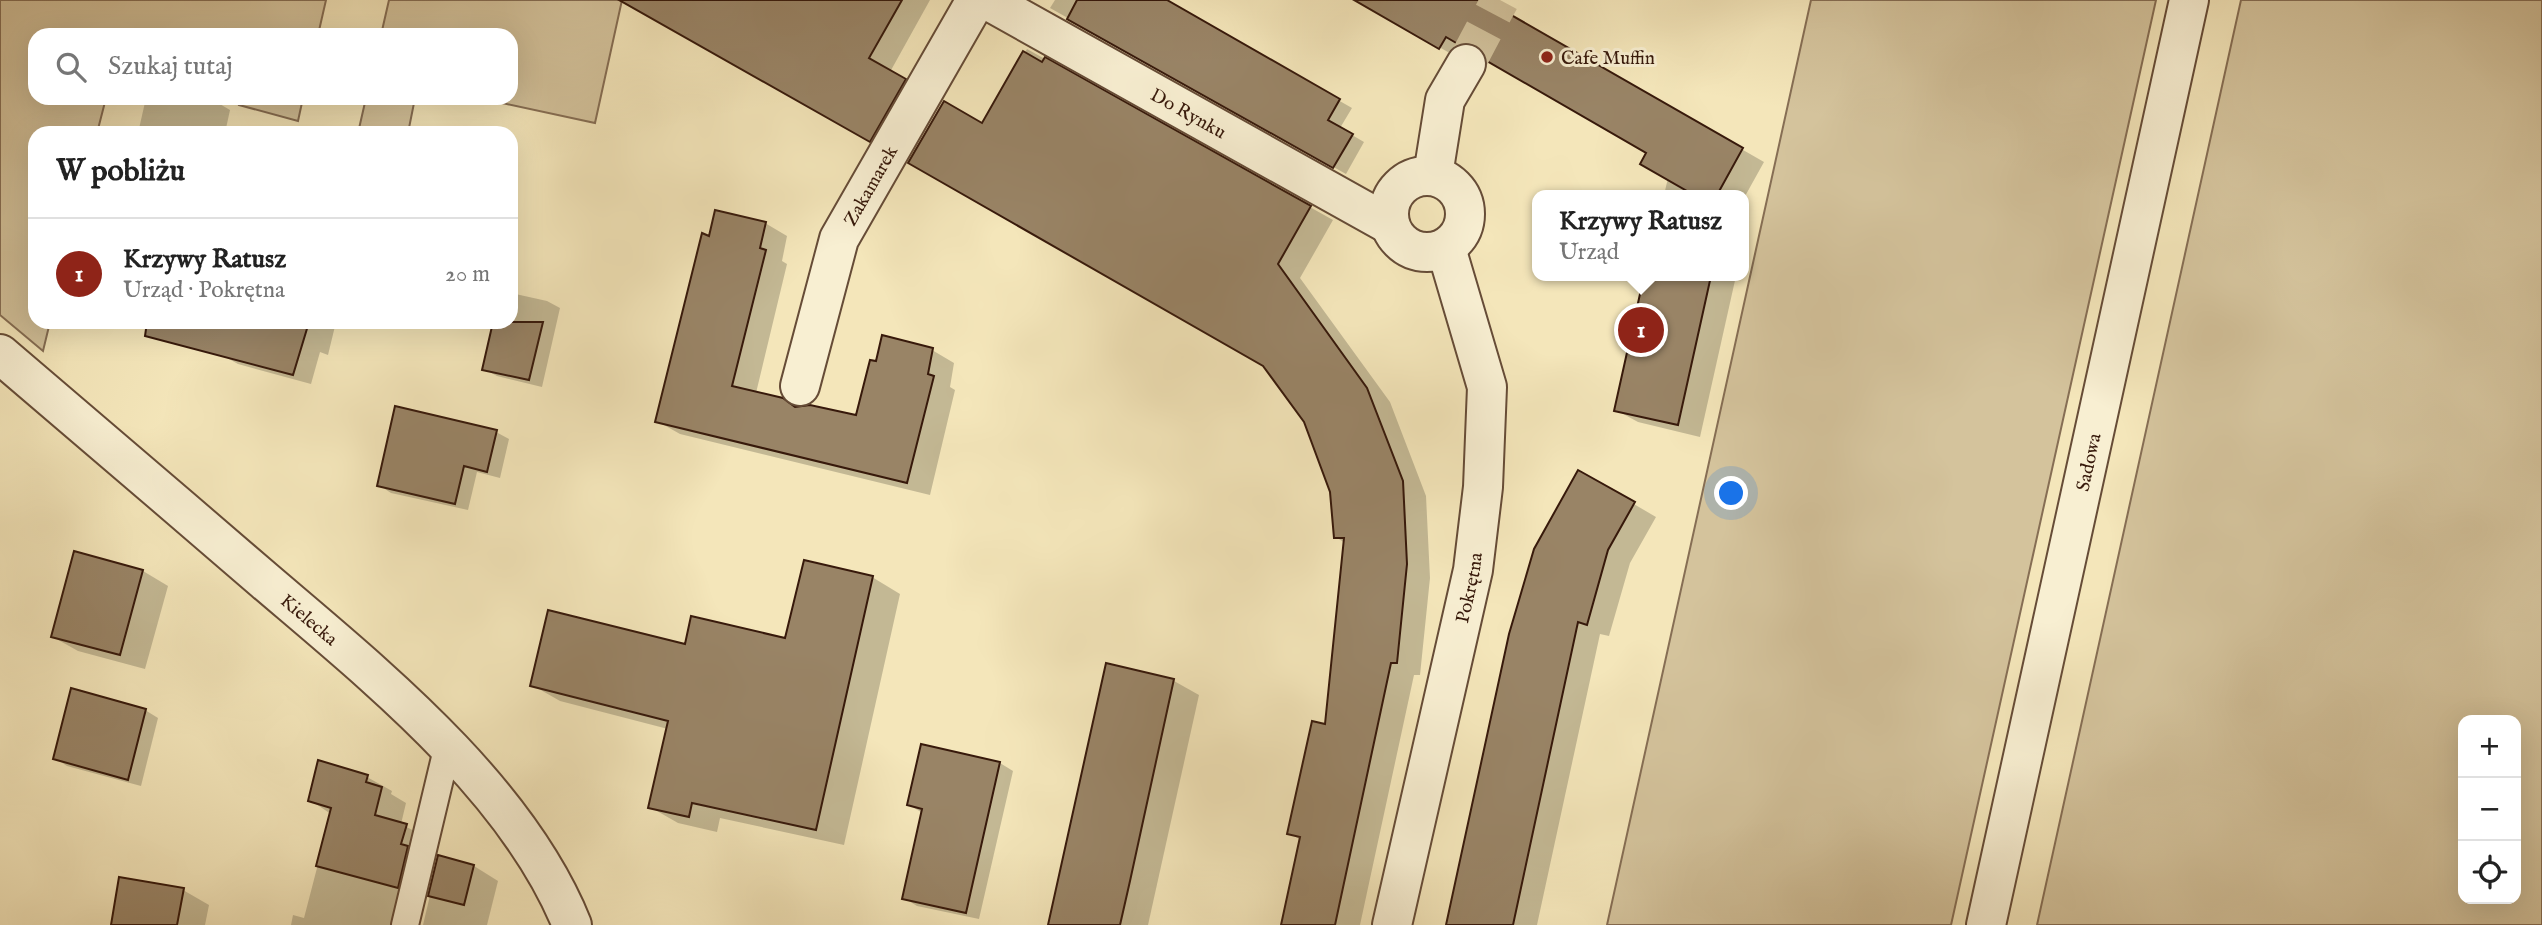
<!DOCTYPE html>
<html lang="pl">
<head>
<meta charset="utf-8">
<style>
	:root { --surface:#fff; --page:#f2f2f2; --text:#222; --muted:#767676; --line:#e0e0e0; --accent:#8f2418 }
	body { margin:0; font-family:"IM FELL English",serif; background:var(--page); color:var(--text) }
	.controls { position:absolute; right:21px; bottom:21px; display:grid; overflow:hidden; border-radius:14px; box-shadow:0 7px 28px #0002 }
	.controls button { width:63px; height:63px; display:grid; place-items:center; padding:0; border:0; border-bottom:2px solid var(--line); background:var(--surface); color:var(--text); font:35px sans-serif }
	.you { position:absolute; left:1732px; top:494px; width:24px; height:24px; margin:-18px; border:5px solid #fff; border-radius:50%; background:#1a73e8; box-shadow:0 0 0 10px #1a73e833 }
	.badge { display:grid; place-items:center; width:46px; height:46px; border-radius:50%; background:var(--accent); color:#fff; font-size:23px; font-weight:700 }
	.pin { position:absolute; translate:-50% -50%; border:4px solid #fff; box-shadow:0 2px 7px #0006 }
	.popup { position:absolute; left:1532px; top:190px; width:217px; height:91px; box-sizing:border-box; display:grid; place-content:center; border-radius:14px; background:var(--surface); filter:drop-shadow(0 2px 5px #0005); font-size:23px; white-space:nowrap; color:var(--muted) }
	.popup b { font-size:26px; color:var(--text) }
	.popup::after { content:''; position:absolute; left:50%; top:100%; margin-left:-14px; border:14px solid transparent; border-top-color:var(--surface) }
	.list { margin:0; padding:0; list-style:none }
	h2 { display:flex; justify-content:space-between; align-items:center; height:91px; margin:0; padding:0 28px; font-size:30px }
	h2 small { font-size:23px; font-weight:400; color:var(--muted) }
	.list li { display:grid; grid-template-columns:46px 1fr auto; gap:21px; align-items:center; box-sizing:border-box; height:112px; padding:0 28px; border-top:2px solid var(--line) }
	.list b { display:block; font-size:26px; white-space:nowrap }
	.list p { margin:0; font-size:23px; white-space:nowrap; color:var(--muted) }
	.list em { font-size:23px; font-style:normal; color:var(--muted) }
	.icon { flex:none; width:38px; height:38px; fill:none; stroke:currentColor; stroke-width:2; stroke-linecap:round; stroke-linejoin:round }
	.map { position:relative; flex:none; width:2542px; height:925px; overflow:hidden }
	.search { position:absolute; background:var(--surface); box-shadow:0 7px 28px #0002; left:28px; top:28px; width:490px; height:77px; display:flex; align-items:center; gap:18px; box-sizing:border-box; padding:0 24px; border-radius:21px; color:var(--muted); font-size:26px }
	.panel { position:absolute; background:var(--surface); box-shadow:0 7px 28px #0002; left:28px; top:126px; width:490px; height:203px; border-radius:21px }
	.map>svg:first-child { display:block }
	.green { fill:#d4c39c; stroke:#866e54; stroke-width:2; fill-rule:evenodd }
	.shadow { fill:#0003 }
	.building { fill:#998466; stroke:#37190b; stroke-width:2 }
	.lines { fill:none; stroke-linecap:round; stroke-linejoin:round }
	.minor-tunnel { stroke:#cebd97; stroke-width:38; stroke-dasharray:38 19; stroke-linecap:butt }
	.service-casing { stroke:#664c37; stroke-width:30 }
	.minor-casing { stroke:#664c37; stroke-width:42 }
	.service { stroke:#f8efd2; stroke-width:26 }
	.minor { stroke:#f8efd2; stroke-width:38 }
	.poi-dot { fill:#8f2418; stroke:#f8efd2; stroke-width:2.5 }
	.labels { text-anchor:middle; stroke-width:6; stroke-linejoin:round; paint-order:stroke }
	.poi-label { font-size:19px; fill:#37190b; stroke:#f8efd2; text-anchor:start }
	.street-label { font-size:19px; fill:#37190b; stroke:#f8efd2 }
</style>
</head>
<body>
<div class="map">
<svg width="2542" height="925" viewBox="0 0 2542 925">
	<rect width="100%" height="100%" fill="#f4e6ba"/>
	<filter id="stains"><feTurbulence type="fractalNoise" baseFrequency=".00286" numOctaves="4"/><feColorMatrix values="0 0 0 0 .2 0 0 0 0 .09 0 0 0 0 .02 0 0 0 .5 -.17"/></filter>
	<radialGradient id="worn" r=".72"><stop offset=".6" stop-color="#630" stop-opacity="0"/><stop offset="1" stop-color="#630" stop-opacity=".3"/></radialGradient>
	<g class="green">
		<polygon points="0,0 326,0 318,35 35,35 35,98 106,98 97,133 35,133 35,322 50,322 43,351 0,315"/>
		<polygon points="389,0 622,0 595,123 479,98 511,98 511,35 381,35"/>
		<polygon points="1811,0 2156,0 1951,925 1607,925"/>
		<path d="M 2241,0 L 2542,0 L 2542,925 L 2037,925 ZM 2463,720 L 2516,720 L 2516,899 L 2463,899 Z"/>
		<polygon points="241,98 303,98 298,121 239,105"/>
		<polygon points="366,98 415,98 408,133 358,133"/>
	</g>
	<g class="shadow">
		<polygon points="663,0 930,0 890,72 926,93 892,153 653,17"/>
		<polygon points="1055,0 1163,0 1352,108 1340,128 1364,142 1346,174 1050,8"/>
		<polygon points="1356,0 1495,0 1498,2 1494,7 1764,162 1744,198 1744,195 1664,195 1668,178 1648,153 1487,55 1462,60"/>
		<polygon points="1027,49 1333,220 1300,278 1390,402 1426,496 1430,578 1420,675 1414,675 1360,925 1282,925 1301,840 1289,833 1327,726 1345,543 1336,537 1332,491 1305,421 1264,365 983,125"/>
		<polygon points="146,98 204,98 213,100 230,110 225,133 138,133"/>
		<polygon points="765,223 787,236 782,261 787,264 756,393 797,409 858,417 932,350 954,363 950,387 955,390 930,495 680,434 657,421 710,238"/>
		<polygon points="1646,276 1736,276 1700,437 1638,422 1616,410"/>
		<polygon points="511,293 547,301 560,308 542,387 497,376 484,369 495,322 511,322"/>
		<polygon points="228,322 336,322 328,355 320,352 311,384 238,364 220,354"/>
		<polygon points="496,432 509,439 500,478 477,472 468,510 391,493 379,485"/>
		<polygon points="1579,472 1656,517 1630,563 1609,636 1600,634 1537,925 1447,925"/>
		<polygon points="75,553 143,571 168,586 145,669 78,651 53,637"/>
		<polygon points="872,577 900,594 844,845 720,818 717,832 678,823 650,807 668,729 560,701 532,685 686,646 786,640"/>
		<polygon points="1107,666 1174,681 1199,695 1148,925 1050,925"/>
		<polygon points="145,710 158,718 141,786 67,766 55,758"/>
		<polygon points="922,746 1000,763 1013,771 979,919 917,906 904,898 921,812 909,805"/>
		<polygon points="367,777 392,791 391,794 406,803 401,824 431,840 417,925 291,925 293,915 304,918 331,814 310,800"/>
		<polygon points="439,857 474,866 498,881 487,925 423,925"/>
		<polygon points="183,890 209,905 205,925 113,925"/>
	</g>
	<g class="building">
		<polygon points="619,0 902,0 869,58 906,79 870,142"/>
		<polygon points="1077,0 1167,0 1340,99 1328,120 1353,134 1333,168 1067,19"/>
		<polygon points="1354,0 1485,0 1743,148 1717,195 1694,195 1640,164 1646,153 1487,61 1485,53 1476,45 1467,42 1458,44 1446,37 1439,49"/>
		<polygon points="1023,51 1042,62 1045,57 1311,206 1278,264 1367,388 1403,481 1407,564 1397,663 1391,663 1335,925 1281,925 1300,837 1287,834 1312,721 1325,724 1344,538 1334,538 1330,492 1304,422 1263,366 908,163 944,101 982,123"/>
		<polygon points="715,210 766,222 760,248 766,250 732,386 783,398 795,407 810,405 856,415 870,360 876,361 882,335 933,348 928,374 934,376 907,483 655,422 702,233 709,236"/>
		<polygon points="1644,276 1711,276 1678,425 1614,411"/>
		<polygon points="147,322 309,322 293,375 145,336"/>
		<polygon points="493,322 543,322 529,380 482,370"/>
		<polygon points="395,406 497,430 487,472 464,466 455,504 377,486"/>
		<polygon points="1578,470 1635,502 1608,550 1587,625 1578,622 1513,925 1446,925 1509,634 1534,549"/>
		<polygon points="74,551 143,570 120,655 51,637"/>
		<polygon points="804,560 873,576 816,830 692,803 689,817 648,808 668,721 530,686 548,610 685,644 691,616 785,638"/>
		<polygon points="1106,663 1174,679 1130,881 1120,925 1048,925"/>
		<polygon points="71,688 146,709 128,780 53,759"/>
		<polygon points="921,744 1000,762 966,913 902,899 922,809 907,805"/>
		<polygon points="318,760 368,775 366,782 382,787 375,815 407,824 401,844 408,846 398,888 316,866 331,808 308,801"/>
		<polygon points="438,855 474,865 464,905 428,896"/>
		<polygon points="119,877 184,888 177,925 111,925"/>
	</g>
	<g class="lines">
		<polyline class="minor-tunnel" points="1466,64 1500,0"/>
		<defs>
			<polyline id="service" points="405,925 448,745"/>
			<g id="minor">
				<path id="s1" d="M 987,0 L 1390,225"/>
				<polyline points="1433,175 1445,100 1466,64"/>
				<circle cx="1427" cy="214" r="38"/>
				<path id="s2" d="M 0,354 C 89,430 177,505 265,581 C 375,675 517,788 572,925"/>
				<path id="s3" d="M 800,386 L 839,239 L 976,0"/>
				<path id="s4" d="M 1392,925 L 1473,570 L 1483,487 L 1487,387 L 1446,248"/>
				<path id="s5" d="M 1986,925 L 2189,0"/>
			</g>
		</defs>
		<use href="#service" class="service-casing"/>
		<use href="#minor" class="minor-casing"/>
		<use href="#service" class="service"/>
		<use href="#minor" class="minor"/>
	</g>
	<circle class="poi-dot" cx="1547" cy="57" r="7"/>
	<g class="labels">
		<g class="poi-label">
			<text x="1561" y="64">Cafe Muffin</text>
		</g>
		<g class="street-label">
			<text dy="7" stroke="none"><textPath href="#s1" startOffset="231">Do Rynku</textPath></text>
			<text dy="7" stroke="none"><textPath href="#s3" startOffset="214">Zakamarek</textPath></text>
			<text dy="7" stroke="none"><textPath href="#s5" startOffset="474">Sadowa</textPath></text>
			<text dy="7" stroke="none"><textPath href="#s4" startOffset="346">Pokrętna</textPath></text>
			<text dy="7" stroke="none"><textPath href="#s2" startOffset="408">Kielecka</textPath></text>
		</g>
	</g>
	<rect width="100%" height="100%" filter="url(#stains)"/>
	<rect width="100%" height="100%" fill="url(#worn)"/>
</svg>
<div class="controls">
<button>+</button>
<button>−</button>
<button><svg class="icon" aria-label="locate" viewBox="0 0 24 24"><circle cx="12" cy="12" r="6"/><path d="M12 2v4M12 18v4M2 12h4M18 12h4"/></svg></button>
</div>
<div class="you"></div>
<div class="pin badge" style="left:1641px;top:330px">1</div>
<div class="popup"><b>Krzywy Ratusz</b>Urząd</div>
<div class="search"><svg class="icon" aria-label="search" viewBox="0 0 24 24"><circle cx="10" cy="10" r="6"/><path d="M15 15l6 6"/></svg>Szukaj tutaj</div>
<section class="panel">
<h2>W pobliżu<small></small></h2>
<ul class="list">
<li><span class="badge">1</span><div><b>Krzywy Ratusz</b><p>Urząd · Pokrętna</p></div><em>20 m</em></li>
</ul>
</section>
</div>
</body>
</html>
